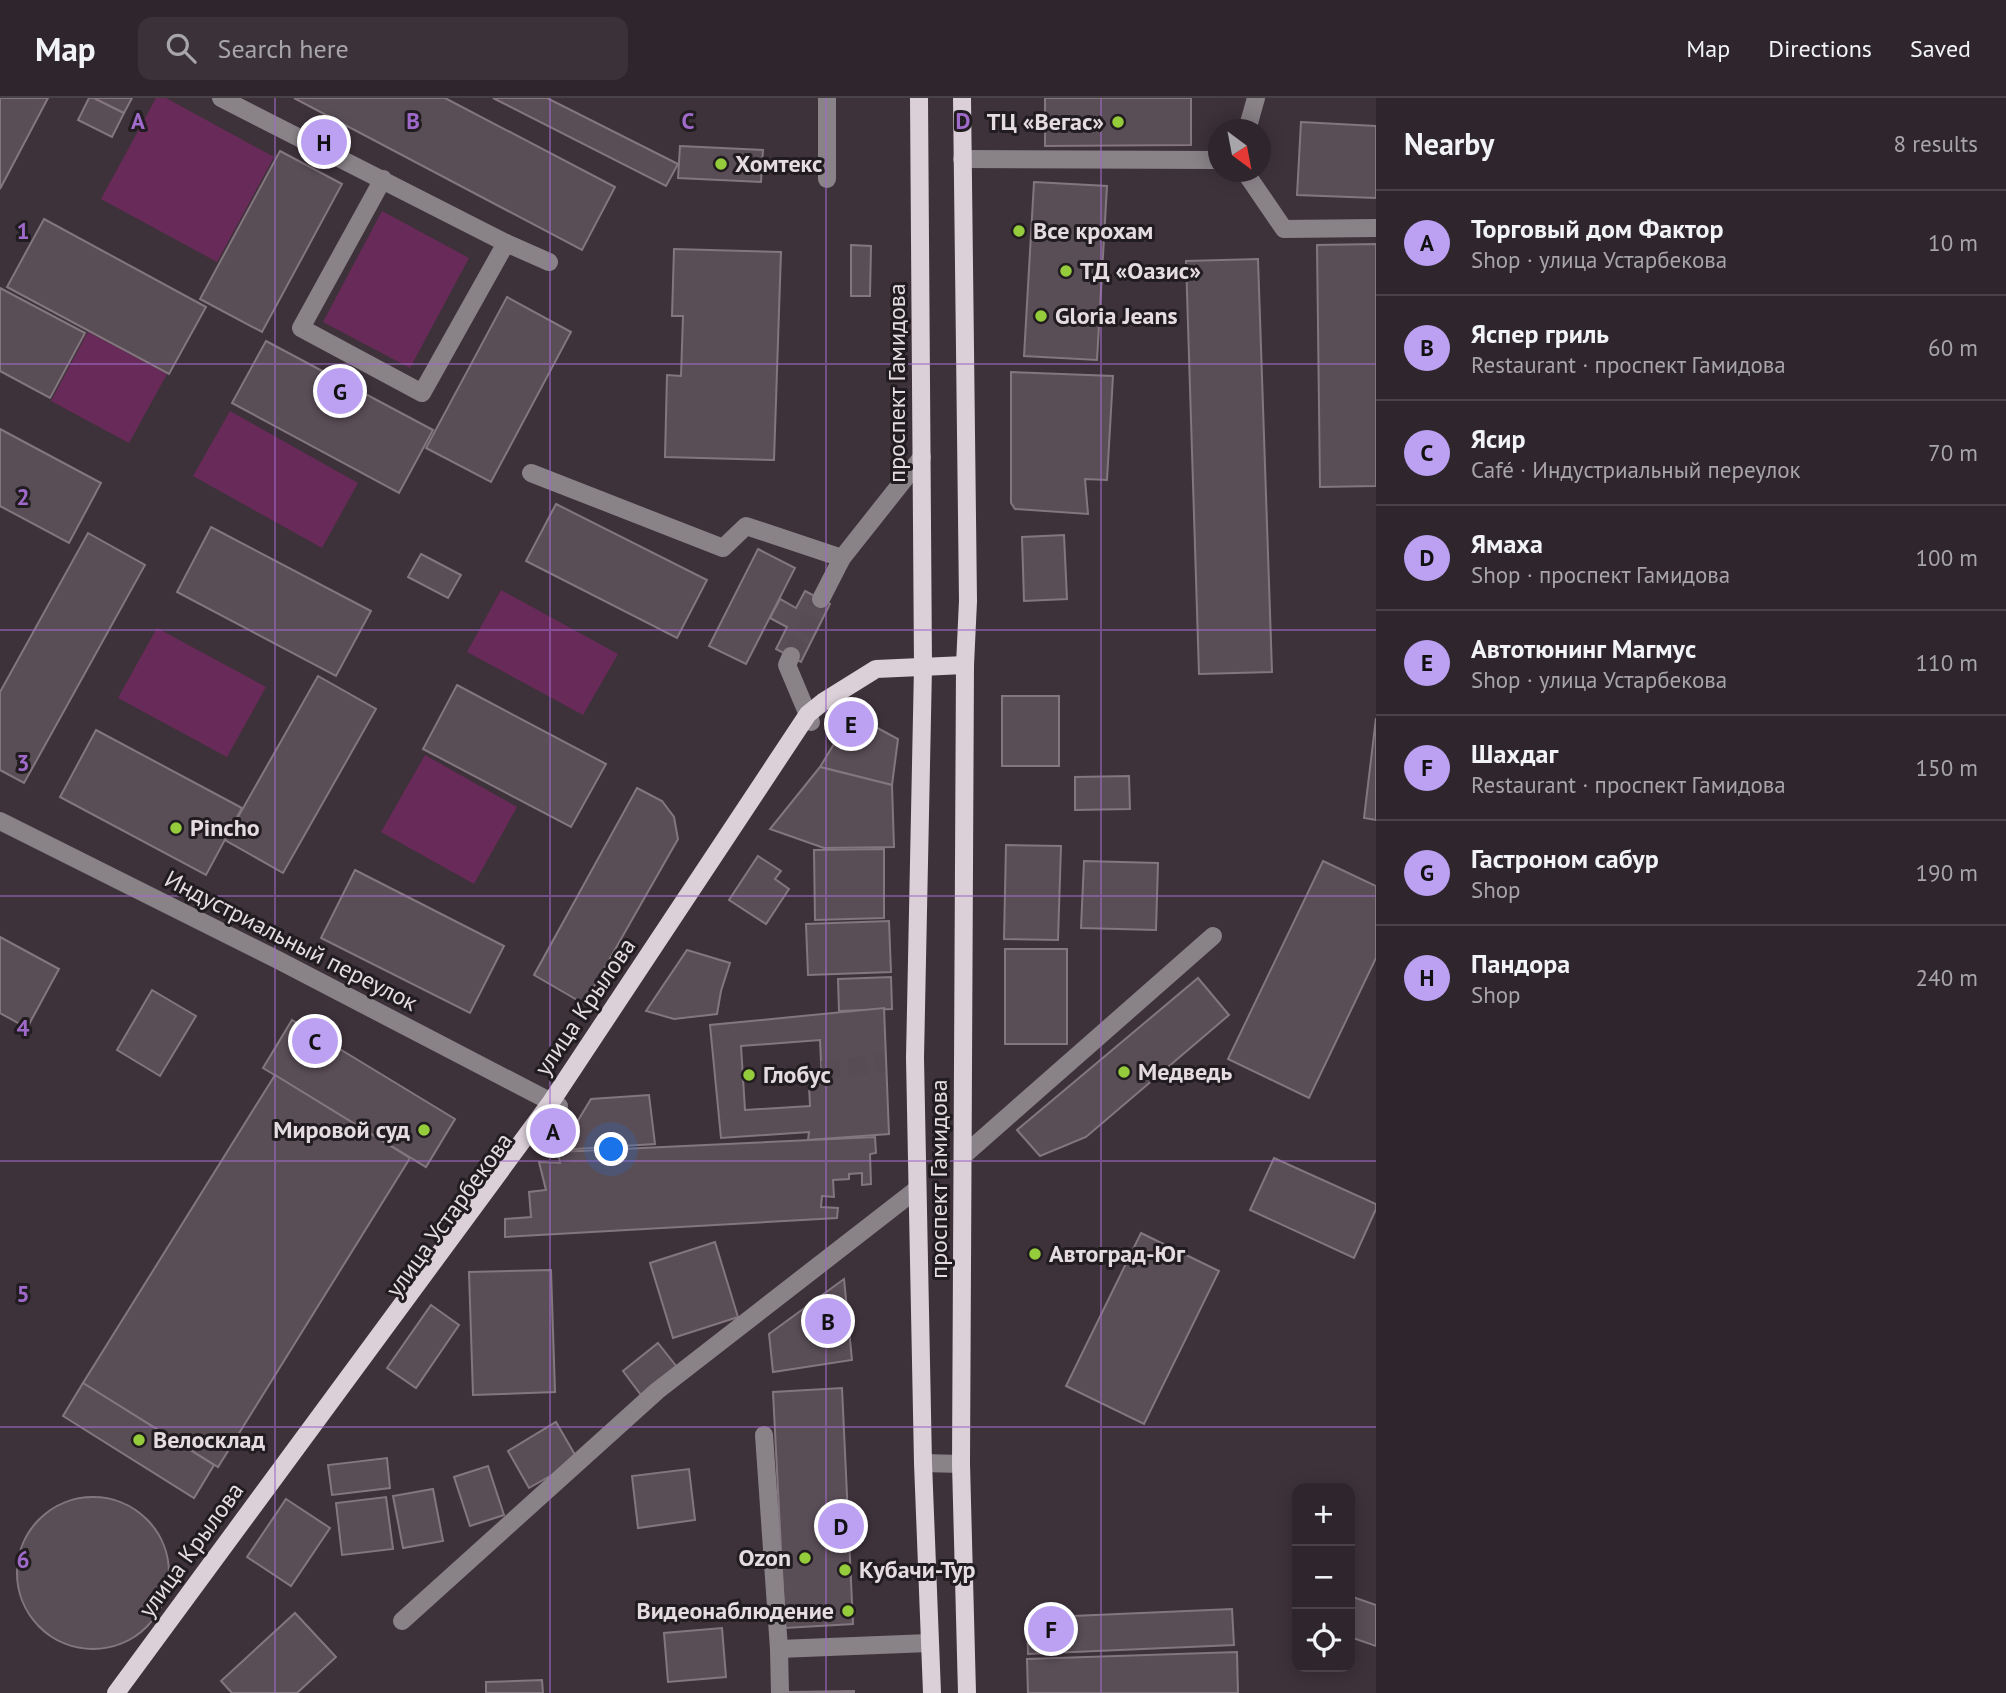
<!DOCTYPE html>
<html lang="en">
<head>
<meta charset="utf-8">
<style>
	:root { --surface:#2e262c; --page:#3a3238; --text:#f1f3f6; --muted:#a7a5a9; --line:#494348; --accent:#bca0f2 }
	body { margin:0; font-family:"PT Sans",sans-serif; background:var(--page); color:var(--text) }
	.controls { position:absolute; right:21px; bottom:21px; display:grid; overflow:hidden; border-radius:14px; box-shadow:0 4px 18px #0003 }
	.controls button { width:63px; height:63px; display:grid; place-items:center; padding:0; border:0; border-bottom:2px solid var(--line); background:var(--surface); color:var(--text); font:35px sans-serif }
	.compass { position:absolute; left:1208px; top:21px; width:63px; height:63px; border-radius:50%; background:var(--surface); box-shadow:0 4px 18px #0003; rotate:148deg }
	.you { position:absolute; left:612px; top:1052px; width:24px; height:24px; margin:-18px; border:5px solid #fff; border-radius:50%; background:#1a73e8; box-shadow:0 0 0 10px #1a73e833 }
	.badge { display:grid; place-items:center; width:46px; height:46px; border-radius:50%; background:var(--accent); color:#111; font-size:23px; font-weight:700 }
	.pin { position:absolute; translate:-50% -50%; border:4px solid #fff; box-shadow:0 2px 7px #0006 }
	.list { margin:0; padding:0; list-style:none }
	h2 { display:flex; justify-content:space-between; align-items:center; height:91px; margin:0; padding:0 28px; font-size:30px }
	h2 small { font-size:23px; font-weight:400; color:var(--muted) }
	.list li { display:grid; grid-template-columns:46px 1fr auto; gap:21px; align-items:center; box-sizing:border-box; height:105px; padding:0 28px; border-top:2px solid var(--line) }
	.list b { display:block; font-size:26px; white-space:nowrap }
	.list p { margin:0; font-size:23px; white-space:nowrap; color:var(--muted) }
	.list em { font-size:23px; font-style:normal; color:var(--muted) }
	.icon { flex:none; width:38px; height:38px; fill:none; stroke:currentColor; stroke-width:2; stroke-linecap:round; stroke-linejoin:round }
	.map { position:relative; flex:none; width:1376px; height:1595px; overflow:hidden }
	header { display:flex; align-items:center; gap:42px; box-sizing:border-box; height:98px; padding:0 35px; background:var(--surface); border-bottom:2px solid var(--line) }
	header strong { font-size:33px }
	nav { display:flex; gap:38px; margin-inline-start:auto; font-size:24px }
	.search { width:490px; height:63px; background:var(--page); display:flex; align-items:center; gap:18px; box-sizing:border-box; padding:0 24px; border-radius:14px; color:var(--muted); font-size:26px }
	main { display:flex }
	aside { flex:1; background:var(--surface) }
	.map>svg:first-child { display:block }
	.green { fill:#682a58 }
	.building { fill:#5a4e56; stroke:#83767e; stroke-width:2; fill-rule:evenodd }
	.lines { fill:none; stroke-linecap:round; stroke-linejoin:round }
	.minor-tunnel { stroke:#574c53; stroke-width:18; stroke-dasharray:18 9; stroke-linecap:butt }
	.minor { stroke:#898387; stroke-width:18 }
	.major { stroke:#dcd0d8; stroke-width:18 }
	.grid { fill:none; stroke:#a06acb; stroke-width:2; stroke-opacity:0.55 }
	.poi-dot { fill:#95cc3b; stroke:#211c1f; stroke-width:2.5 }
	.labels { text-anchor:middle; stroke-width:6; stroke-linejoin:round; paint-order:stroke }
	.poi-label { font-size:24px; font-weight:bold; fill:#e4dce1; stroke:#211c1f; text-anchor:start }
	.street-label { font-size:24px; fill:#e4dce1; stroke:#211c1f }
	.grid-label { font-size:23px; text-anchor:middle; font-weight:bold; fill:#a06acb; stroke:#211c1f; stroke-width:6; stroke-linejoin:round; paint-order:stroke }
</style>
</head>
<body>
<header>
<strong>Map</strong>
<div class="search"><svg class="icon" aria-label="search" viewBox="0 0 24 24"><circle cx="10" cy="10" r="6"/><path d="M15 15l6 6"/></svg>Search here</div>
<nav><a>Map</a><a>Directions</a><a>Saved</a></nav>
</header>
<main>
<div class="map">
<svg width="1376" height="1595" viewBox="0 0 1376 1595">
	<rect width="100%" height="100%" fill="#3e323a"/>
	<g class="green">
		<polygon points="156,0 166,0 274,59 217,164 101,101"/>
		<polygon points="382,113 469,160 410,270 323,224"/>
		<polygon points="88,234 167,276 129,345 51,303"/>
		<polygon points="230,313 358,385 322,450 193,378"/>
		<polygon points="501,492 618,556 583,617 467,554"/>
		<polygon points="157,530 266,589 227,659 118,600"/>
		<polygon points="425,657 517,709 474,786 381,734"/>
	</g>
	<g class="building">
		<polygon points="0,0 48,0 0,91"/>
		<polygon points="89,0 94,0 124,15 112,39 78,22"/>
		<polygon points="94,0 132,0 124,15"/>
		<polygon points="294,0 445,0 615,89 582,152"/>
		<polygon points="493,0 547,0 678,66 666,88"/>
		<polygon points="1045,0 1191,0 1191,47 1045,48"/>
		<polygon points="1301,24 1376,28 1376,100 1297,97"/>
		<polygon points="680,48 763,52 761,84 678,80"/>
		<polygon points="280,53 342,86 262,234 200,201"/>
		<polygon points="1034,84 1107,88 1097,262 1024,258"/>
		<polygon points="44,121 206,209 169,276 7,189"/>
		<polygon points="1376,146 1376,388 1320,389 1317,147"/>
		<polygon points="851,147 871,148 870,198 851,198"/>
		<polygon points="674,151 781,154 774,362 665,359 667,277 681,278 683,218 672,218"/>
		<polygon points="1258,161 1272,574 1199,576 1186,163"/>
		<polygon points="0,190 85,235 50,300 0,273"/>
		<polygon points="507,199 571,234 491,384 426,350"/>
		<polygon points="266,243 433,332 399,395 232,305"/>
		<polygon points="1011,274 1113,278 1107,382 1085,381 1088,416 1015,411 1011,405"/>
		<polygon points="0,331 101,385 69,445 0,408"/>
		<polygon points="556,406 707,482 677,540 526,463"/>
		<polygon points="211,429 371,513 336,578 177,494"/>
		<polygon points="88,435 145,467 24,685 0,672 0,594"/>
		<polygon points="1064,437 1067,501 1024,503 1022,439"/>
		<polygon points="758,451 795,470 746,566 709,548"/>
		<polygon points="421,456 461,477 448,500 408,479"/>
		<polygon points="805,493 830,506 801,564 776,551 787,529 770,520 780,501 796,510"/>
		<polygon points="318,578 376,611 283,775 225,742"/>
		<polygon points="457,587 606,666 571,729 423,651"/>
		<rect x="1002" y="598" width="57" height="70"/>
		<polygon points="1376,620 1376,722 1364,720"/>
		<polygon points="872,627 898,641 892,687 820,669 843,631"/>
		<polygon points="96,632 242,710 206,777 60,699"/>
		<polygon points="820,669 892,687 894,749 824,750 770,731"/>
		<polygon points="1129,678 1130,711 1075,712 1075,679"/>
		<polygon points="637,690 662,703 674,719 678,741 584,906 534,877"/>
		<polygon points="1006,747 1061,748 1058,842 1004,841"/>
		<polygon points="884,751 884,820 815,822 814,752"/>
		<polygon points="758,758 781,773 775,781 789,791 766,826 729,802"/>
		<polygon points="1084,763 1158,765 1156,832 1081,830"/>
		<polygon points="1323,763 1376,788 1376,860 1309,1000 1228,961"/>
		<polygon points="355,772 504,848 470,915 321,840"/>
		<polygon points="889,823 891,874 808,877 806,826"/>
		<polygon points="0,839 59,871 27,930 0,915"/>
		<rect x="1005" y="851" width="62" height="95"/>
		<polygon points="687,852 730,865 721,893 717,916 674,921 646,913"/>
		<polygon points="891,879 892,911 839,913 838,881"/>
		<polygon points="1198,880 1229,917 1086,1039 1040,1058 1017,1032"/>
		<polygon points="152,892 196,918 160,978 117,952"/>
		<path d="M 884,910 L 889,1036 L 808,1042 L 809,1034 L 721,1040 L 710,927 ZM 820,942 L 822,985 L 809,987 L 810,1008 L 745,1012 L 741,948 Z"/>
		<polygon points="292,922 455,1021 426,1069 263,970"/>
		<polygon points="275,977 410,1060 218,1369 83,1285"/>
		<polygon points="649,997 655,1046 560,1052 591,1001"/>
		<polygon points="875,1039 876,1055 870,1056 871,1086 862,1087 862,1075 849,1076 849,1081 833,1082 834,1099 822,1098 821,1109 838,1110 837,1120 505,1139 505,1121 531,1119 529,1094 546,1092 539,1064 560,1065 558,1054"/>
		<polygon points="1274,1060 1376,1106 1376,1111 1354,1160 1250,1112"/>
		<polygon points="1141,1135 1219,1173 1144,1326 1066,1288"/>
		<polygon points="715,1144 738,1219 673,1240 650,1165"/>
		<polygon points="551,1172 555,1294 473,1297 469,1174"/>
		<polygon points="844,1181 852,1262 773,1274 769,1236"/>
		<polygon points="431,1207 459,1227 416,1290 387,1270"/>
		<polygon points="658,1245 677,1269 641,1297 623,1273"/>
		<polygon points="83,1285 214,1367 194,1400 63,1318"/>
		<polygon points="842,1290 853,1526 785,1530 773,1294"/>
		<polygon points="556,1324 578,1362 529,1390 508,1353"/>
		<polygon points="387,1360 390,1390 332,1397 328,1367"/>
		<polygon points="488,1368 504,1417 470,1428 454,1379"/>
		<polygon points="689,1371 695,1422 638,1430 632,1378"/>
		<polygon points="433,1391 443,1443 403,1450 393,1398"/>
		<polygon points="386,1399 393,1451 342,1457 336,1405"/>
		<circle cx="93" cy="1475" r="76"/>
		<polygon points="286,1401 330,1430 291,1488 247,1459"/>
		<polygon points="1350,1498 1376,1507 1376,1548 1350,1539"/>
		<polygon points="1232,1511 1234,1547 1028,1556 1027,1520"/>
		<polygon points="295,1515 336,1559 297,1595 232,1595 221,1583"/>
		<polygon points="722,1530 726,1579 668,1584 664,1535"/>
		<polygon points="1237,1554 1238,1595 1028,1595 1027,1561"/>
		<polygon points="542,1582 543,1595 486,1595 486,1584"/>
		<polygon points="854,1593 854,1595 788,1595 788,1594"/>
	</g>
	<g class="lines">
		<g class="minor-tunnel">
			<polyline points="791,558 821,501"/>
			<polyline points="822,972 884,965"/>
		</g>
		<g class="minor">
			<polyline points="221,0 506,145 549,164"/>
			<polyline points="1247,32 1256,0"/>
			<polyline points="962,61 1218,62"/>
			<polyline points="1245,74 1284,131 1376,130"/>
			<polyline points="383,81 301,230 422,295 506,145"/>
			<polyline points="827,81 827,0"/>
			<polyline points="531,375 723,450 746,428 842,460"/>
			<polyline points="821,501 842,460 922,359"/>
			<polyline points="791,558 787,567 811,624"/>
			<polyline points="0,723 278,862 559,1008"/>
			<polyline points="963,1058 1213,838"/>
			<polyline points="764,1337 779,1551 780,1595"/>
			<polyline points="923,1365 961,1366"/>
			<polyline points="402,1523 657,1293 917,1091"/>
			<polyline points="779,1551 929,1545"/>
		</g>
		<g class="major">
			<polyline points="919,0 923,569 915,960 923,1365 932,1595"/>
			<polyline points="962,0 968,503 965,567 961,1366 967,1595"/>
			<polyline points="116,1595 551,1004 808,616 823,604 876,571 965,567"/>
		</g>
	</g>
	<path class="grid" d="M 275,0 L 275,1595M 550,0 L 550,1595M 826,0 L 826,1595M 1101,0 L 1101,1595M 0,266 L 1376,266M 0,532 L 1376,532M 0,798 L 1376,798M 0,1063 L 1376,1063M 0,1329 L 1376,1329"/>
	<g class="poi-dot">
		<circle cx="1118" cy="24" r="7"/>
		<circle cx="721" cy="66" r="7"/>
		<circle cx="1019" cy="133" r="7"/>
		<circle cx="1066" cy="173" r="7"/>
		<circle cx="1041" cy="218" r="7"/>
		<circle cx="176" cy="730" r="7"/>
		<circle cx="1124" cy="974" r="7"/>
		<circle cx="749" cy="977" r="7"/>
		<circle cx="424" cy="1032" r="7"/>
		<circle cx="1035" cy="1156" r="7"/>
		<circle cx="139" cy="1342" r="7"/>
		<circle cx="805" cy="1460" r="7"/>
		<circle cx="845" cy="1472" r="7"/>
		<circle cx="848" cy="1513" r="7"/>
	</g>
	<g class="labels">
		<g class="poi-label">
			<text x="1104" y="32" text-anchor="end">ТЦ «Вегас»</text>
			<text x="735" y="74">Хомтекс</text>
			<text x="1033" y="141">Все крохам</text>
			<text x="1080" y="181">ТД «Оазис»</text>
			<text x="1055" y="226">Gloria Jeans</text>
			<text x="190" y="738">Pincho</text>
			<text x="1138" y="982">Медведь</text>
			<text x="763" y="985">Глобус</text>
			<text x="410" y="1040" text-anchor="end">Мировой суд</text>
			<text x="1049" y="1164">Автоград-Юг</text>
			<text x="153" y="1350">Велосклад</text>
			<text x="791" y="1468" text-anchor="end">Ozon</text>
			<text x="859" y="1480">Кубачи-Тур</text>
			<text x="834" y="1521" text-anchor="end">Видеонаблюдение</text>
		</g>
		<g class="street-label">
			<text transform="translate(897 285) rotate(-90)" y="8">проспект Гамидова</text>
			<text transform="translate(291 843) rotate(27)" y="8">Индустриальный переулок</text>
			<text transform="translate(585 909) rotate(-56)" y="8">улица Крылова</text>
			<text transform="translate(939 1081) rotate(-90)" y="8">проспект Гамидова</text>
			<text transform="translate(449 1117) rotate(-54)" y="8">улица Устарбекова</text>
			<text transform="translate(191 1452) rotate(-54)" y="8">улица Крылова</text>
		</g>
	</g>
	<g class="grid-label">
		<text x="138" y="31">A</text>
		<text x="413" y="31">B</text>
		<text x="688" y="31">C</text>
		<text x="963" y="31">D</text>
		<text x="23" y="141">1</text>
		<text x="23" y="407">2</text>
		<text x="23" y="673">3</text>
		<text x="23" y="938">4</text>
		<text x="23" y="1204">5</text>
		<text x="23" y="1470">6</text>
	</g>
</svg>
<div class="controls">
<button>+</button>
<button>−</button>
<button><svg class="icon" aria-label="locate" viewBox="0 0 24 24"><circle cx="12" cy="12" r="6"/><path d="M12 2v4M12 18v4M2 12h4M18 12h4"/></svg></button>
</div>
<svg class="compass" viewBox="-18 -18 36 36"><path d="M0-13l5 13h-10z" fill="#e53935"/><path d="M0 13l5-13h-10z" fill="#a7a5a9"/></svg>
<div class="you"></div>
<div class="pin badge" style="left:553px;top:1033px">A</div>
<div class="pin badge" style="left:828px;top:1223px">B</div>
<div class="pin badge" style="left:315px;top:943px">C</div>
<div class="pin badge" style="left:841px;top:1428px">D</div>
<div class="pin badge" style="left:851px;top:626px">E</div>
<div class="pin badge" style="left:1051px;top:1531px">F</div>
<div class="pin badge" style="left:340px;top:293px">G</div>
<div class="pin badge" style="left:324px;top:44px">H</div>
</div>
<aside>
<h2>Nearby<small>8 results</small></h2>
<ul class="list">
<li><span class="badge">A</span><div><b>Торговый дом Фактор</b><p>Shop · улица Устарбекова</p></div><em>10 m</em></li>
<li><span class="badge">B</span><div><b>Яспер гриль</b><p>Restaurant · проспект Гамидова</p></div><em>60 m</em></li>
<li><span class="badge">C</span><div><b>Ясир</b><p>Café · Индустриальный переулок</p></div><em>70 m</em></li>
<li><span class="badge">D</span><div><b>Ямаха</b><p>Shop · проспект Гамидова</p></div><em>100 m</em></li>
<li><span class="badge">E</span><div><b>Автотюнинг Магмус</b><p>Shop · улица Устарбекова</p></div><em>110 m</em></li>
<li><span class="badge">F</span><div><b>Шахдаг</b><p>Restaurant · проспект Гамидова</p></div><em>150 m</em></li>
<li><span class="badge">G</span><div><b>Гастроном сабур</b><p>Shop</p></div><em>190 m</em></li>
<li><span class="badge">H</span><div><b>Пандора</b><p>Shop</p></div><em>240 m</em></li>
</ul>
</aside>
</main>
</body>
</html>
